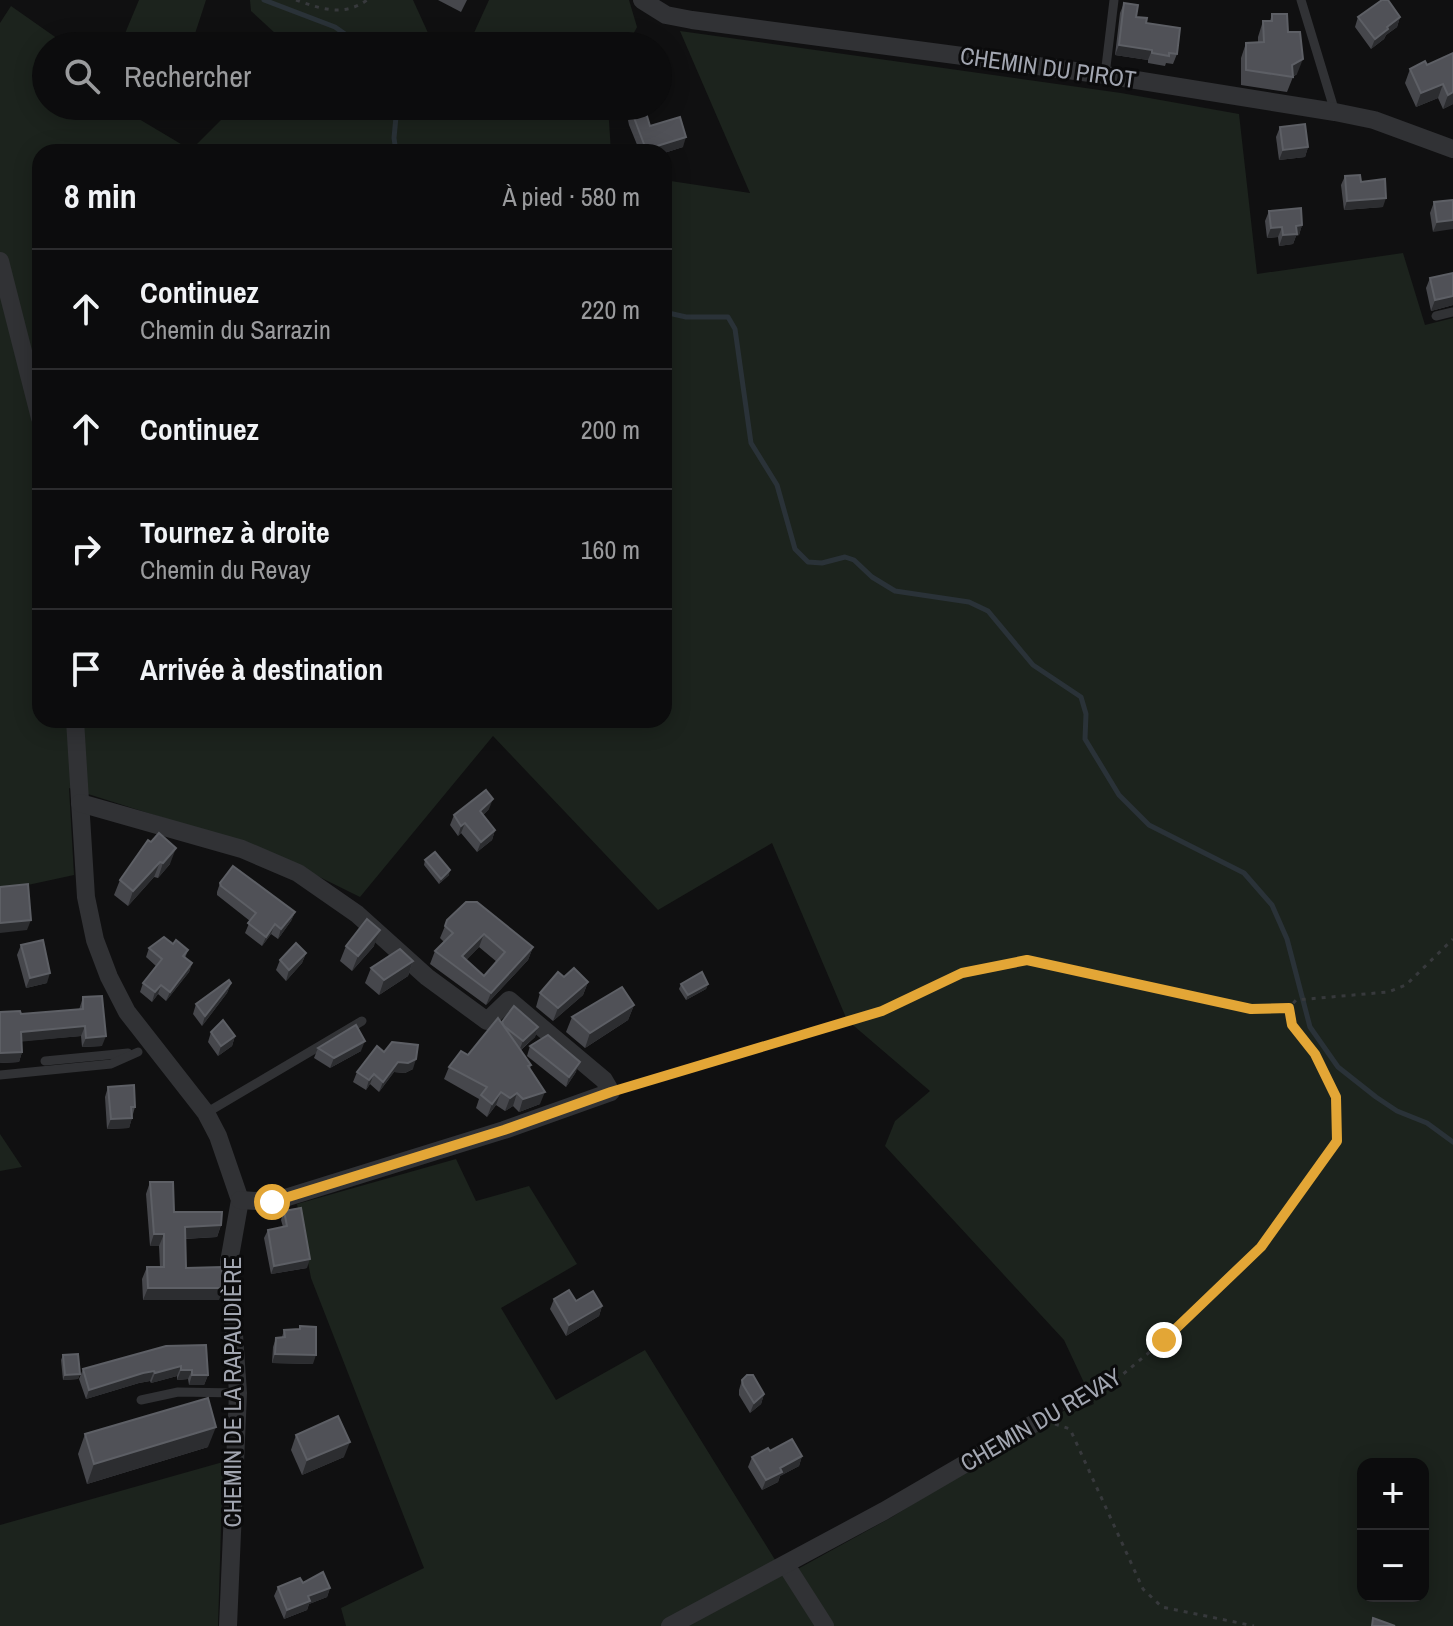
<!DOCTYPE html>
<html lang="fr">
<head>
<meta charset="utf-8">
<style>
	:root { --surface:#0c0c0d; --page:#151516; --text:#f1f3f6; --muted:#9a9b9d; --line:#2c2c2e }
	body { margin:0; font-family:"Archivo Narrow",sans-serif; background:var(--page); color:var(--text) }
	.controls { position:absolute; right:24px; bottom:24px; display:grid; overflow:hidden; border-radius:16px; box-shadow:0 4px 20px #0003 }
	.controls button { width:72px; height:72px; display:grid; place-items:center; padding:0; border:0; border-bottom:2px solid var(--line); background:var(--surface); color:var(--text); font:40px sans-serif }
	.stop { position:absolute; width:24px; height:24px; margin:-18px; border:6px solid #e3a636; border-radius:50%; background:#fff }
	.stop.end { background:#e3a636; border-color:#fff; box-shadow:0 2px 8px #0008 }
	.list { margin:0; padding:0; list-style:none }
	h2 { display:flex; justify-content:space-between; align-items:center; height:104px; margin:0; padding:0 32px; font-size:34px }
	h2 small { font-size:26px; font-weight:400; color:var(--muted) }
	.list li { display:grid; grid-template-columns:52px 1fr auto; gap:24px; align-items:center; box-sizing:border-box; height:120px; padding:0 32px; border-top:2px solid var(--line) }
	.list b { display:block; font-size:30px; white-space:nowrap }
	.list p { margin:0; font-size:26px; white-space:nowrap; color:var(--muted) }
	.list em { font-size:26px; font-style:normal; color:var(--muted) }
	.icon { flex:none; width:44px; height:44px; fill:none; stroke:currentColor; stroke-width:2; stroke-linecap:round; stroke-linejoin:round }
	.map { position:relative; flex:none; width:1453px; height:1626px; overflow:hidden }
	.search { position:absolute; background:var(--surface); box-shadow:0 4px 20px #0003; left:32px; top:32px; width:640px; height:88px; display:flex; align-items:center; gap:20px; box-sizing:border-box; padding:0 28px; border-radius:44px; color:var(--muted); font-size:30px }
	.panel { position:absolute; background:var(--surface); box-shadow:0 4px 20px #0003; left:32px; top:144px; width:640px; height:584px; border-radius:24px }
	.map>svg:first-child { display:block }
	.green { fill:#1c231d; fill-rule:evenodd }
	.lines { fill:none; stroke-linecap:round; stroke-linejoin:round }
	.stream { stroke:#2a3238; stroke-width:5 }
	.path { stroke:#37393c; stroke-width:3; stroke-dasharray:4 6; stroke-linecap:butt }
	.lane { stroke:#313235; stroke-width:9 }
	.street { stroke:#313235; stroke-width:18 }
	.wall { fill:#46474c; fill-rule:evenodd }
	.shaded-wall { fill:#2c2d30 }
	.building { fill:#505157; stroke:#5d5f65; stroke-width:2; fill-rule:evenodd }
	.route { stroke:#e3a636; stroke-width:10 }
	.labels { text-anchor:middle; stroke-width:6; stroke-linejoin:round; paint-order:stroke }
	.street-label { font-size:24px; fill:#a2a6b1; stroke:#0b0b0c }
</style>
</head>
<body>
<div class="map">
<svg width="1453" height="1626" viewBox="0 0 1453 1626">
	<rect width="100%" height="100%" fill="#101011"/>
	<g class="green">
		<polygon points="139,0 206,0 191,46 112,46 121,43"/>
		<polygon points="250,0 413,0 434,46 289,46 251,11"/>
		<polygon points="489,0 629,0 637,27 627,46 468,46"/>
		<path d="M 11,6 L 68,46 L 46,46 L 46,106 L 150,106 L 139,119 L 191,150 L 235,106 L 608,106 L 611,152 L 40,152 L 40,720 L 664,720 L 664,180 L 750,193 L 680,31 L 1121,93 L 1239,114 L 1257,274 L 1403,253 L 1425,325 L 1453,318 L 1453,1626 L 346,1626 L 341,1608 L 424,1568 L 311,1278 L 297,1204 L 456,1159 L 476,1201 L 529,1186 L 577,1264 L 501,1308 L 556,1400 L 645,1350 L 785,1576 L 892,1517 L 1080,1401 L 1074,1412 L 1094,1404 L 1064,1340 L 885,1146 L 895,1121 L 930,1091 L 847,1020 L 772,843 L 658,910 L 493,736 L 360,897 L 265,850 L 69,788 L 74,875 L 0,891 L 0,23 ZM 1363,1464 L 1423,1464 L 1423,1596 L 1363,1596 Z"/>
		<polygon points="0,1134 22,1167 0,1171"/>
		<polygon points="223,1462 218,1626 0,1626 0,1525"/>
	</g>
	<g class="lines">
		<g class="stream">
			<polyline points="264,0 335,27 362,46"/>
			<polyline points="396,152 394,138 397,106"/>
			<polyline points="664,312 686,317 728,317 735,329 751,443 777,485 795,549 808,562 822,563 845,557 854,560 872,577 895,591 969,602 988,611 1033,665 1081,697 1086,714 1085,739 1119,795 1149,825 1244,873 1272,905 1287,939 1310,1027 1338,1067 1376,1097 1397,1111 1427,1123 1453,1142"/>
		</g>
		<g class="path">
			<path d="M 296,0 C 321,9 344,17 367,0"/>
			<polyline points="626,1088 882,1011 962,973 1027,960 1251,1009 1288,1008"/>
			<polyline points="1054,1413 1080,1401 1122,1375 1164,1340 1261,1247 1337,1141 1336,1097 1315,1054 1292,1025 1289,1008 1296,1000 1388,992 1406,985 1453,939"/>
			<polyline points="1055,1424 1070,1429 1143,1589 1162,1607 1254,1626"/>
		</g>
		<g class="lane">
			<polyline points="1301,0 1335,112"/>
			<polyline points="1105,75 1114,0"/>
			<polyline points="1436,316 1453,312"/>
			<polyline points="45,1061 128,1053"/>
			<polyline points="0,1075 111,1064 138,1052"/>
			<polyline points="206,1113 362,1021"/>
			<polyline points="141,1400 178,1392 238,1393"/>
		</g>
		<g class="street">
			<polyline points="642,0 666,15 692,20 1105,75 1335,112 1374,120 1453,149"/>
			<polyline points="0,261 40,418"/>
			<polyline points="75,720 86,897 95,940 109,977 127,1012 206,1113 218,1136 240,1200 229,1262 238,1393 228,1626"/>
			<polyline points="80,803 242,849 298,873 357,914 427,977 487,1021 509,1000 604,1080 611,1092 504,1130 272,1202 240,1200"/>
			<polyline points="786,1565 825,1626"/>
			<polyline points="670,1626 884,1511 1040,1420"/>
		</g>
	</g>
	<g class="wall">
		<polygon points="438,0 467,0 461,12"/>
		<polygon points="1124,3 1136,17 1146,23 1177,54 1173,64 1166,63 1165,66 1148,63 1148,60 1115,55 1120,13"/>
		<polygon points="1272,14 1288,32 1297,74 1293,77 1287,92 1241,85 1241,58 1246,43 1258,43 1258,37 1263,21 1270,21"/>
		<polygon points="1358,17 1400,17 1397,27 1386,35 1384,39 1371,49 1355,27"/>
		<polygon points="1453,53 1453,104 1443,109 1438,98 1416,107 1405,83 1410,69 1427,65"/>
		<polygon points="625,106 644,106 650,126 683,147 664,153 640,152 629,125"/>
		<polygon points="1280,127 1308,147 1305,157 1279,160 1276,137"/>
		<polygon points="1345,176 1361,182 1383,207 1344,210 1341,185"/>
		<polygon points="1453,200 1433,232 1430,213 1434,202"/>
		<polygon points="1269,211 1302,225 1299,235 1296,236 1293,244 1279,246 1278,237 1267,238 1265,221"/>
		<polygon points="1453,273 1453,305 1431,311 1426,288 1430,278"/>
		<polygon points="489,809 483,815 495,830 492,840 477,852 461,833 458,836 450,825 454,815"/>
		<polygon points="148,840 170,864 158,878 154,877 128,906 114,895 120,880"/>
		<polygon points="425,860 449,875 439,884 424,865"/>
		<polygon points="220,883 295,912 291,921 278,939 271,934 262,946 245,933 250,921 217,895 217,892"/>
		<path d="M 445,926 L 533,947 L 528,960 L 486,1005 L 430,964 L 435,951 L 444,942 L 440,938 ZM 479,947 L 497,962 L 484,976 L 466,960 Z"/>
		<polygon points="173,944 188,950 185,958 192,963 189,972 166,1001 158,994 152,1002 140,992 143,983 156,966 146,957 149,948"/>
		<polygon points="21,945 47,983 26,988 17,955"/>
		<polygon points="346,946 374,946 352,971 340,961"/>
		<polygon points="306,953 302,963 286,981 276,970 280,960"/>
		<polygon points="413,961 408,976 379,995 365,983 371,968"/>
		<polygon points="564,977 588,982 583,995 553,1021 536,1007 540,993"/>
		<polygon points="231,983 227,993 202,1026 193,1014 196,1004"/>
		<polygon points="681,984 708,984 706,989 686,1000 679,989"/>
		<polygon points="83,997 102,1046 82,1047 81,1036 22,1041 22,1052 19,1062 0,1063 0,1012 21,1014 79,1010"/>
		<polygon points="634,1005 628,1020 585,1048 566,1032 572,1017"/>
		<polygon points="502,1022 538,1027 535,1037 521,1050 531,1065 530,1069 540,1104 519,1112 513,1106 505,1111 496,1105 487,1117 476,1108 479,1099 444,1079 449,1067 468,1055"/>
		<polygon points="211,1032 235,1036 232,1046 218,1056 208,1042"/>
		<polygon points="530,1046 576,1072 566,1087 527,1056"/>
		<polygon points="318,1048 361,1051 330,1068 314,1058"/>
		<polygon points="384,1052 413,1069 405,1073 394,1072 379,1092 370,1084 366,1090 353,1082 357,1072"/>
		<polygon points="108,1087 135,1107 129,1128 107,1129 105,1097"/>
		<polygon points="150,1182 174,1212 221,1225 217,1237 185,1239 186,1268 219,1300 143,1300 142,1279 147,1267 160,1267 159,1246 150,1246 146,1194"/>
		<polygon points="284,1211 307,1268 271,1274 264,1238 268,1230 283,1227 281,1220"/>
		<polygon points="554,1299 602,1306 599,1316 566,1336 550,1309"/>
		<polygon points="300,1326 313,1364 272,1363 273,1347 276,1338 282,1337 284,1330 299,1329"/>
		<polygon points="166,1346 208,1375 204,1385 189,1385 188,1379 177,1380 177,1376 151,1383 150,1381 139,1383 86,1399 79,1379 83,1369"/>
		<polygon points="63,1355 80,1374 78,1379 63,1380 61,1360"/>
		<polygon points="742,1380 764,1394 761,1404 750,1413 739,1395 739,1390"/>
		<polygon points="85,1434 208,1447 87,1484 78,1454"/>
		<polygon points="296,1435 344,1457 302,1475 291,1450"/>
		<polygon points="770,1451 802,1456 799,1466 780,1476 778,1482 762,1490 748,1467 752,1457"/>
		<polygon points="303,1583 330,1588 327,1597 309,1604 307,1610 284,1619 274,1596 278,1587"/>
	</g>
	<g class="shaded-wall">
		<polygon points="1400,17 1397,27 1386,35 1384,39 1371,49 1375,39"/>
		<polygon points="1119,45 1152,50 1148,60 1115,55"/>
		<polygon points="1303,59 1297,74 1292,77 1292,65"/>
		<polygon points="1443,84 1438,98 1416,107 1421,93"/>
		<polygon points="1453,92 1453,104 1443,109 1448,95"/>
		<polygon points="686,137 683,147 664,153 654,152 657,146"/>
		<polygon points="1308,147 1305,157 1279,160 1283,150"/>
		<polygon points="1386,198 1383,207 1344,210 1347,201"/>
		<polygon points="1453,220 1453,229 1433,232 1437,222"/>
		<polygon points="1302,225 1299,235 1296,236 1293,244 1279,246 1283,235 1296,226"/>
		<polygon points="1282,227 1278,237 1267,238 1271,228"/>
		<polygon points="1453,296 1453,305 1431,311 1435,300"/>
		<polygon points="493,799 489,809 476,821 480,811"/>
		<polygon points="465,823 461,833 458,836 461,826"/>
		<polygon points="495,830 492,840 477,852 481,842"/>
		<polygon points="176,848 170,864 158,878 163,863"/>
		<polygon points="160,862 154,877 128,906 133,891"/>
		<polygon points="450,870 449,875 439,884 441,879"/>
		<polygon points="295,912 291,921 278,939 281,929"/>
		<polygon points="31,920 27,930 0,933 0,923"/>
		<polygon points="275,924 271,934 262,946 266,937"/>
		<polygon points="380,930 374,946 352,971 358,956"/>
		<polygon points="484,934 479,947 458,969 462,956"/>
		<polygon points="533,947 528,960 486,1005 491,993"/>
		<polygon points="306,953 302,963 286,981 289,970"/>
		<polygon points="413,961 408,976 379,995 384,980"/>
		<polygon points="192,963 189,972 166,1001 170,992"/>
		<polygon points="50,973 47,983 26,988 30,978"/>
		<polygon points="588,982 583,995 553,1021 558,1008"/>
		<polygon points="231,983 227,993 202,1026 205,1016"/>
		<polygon points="708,984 706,989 686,1000 688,995"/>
		<polygon points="161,985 158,994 152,1002 155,992"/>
		<polygon points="634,1005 628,1020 585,1048 590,1033"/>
		<polygon points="85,1026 81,1036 18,1042 21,1032"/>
		<polygon points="538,1027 535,1037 519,1051 523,1041"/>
		<polygon points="106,1036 102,1046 82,1047 86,1038"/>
		<polygon points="235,1036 232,1046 218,1056 221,1046"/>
		<polygon points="365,1041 361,1051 330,1068 334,1058"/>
		<polygon points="22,1052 19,1062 0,1063 0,1053"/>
		<polygon points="416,1059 413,1069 405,1073 394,1072 379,1092 383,1082 398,1062"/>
		<polygon points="580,1062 576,1072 566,1087 569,1077"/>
		<polygon points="374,1074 370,1084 366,1090 369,1080"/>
		<polygon points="501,1092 496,1105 487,1117 492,1104"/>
		<polygon points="545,1092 540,1104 519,1112 523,1099"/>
		<polygon points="517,1093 513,1106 505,1111 510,1098"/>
		<polygon points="132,1118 129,1128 107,1129 111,1119"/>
		<polygon points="221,1225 217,1237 180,1239 185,1227"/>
		<polygon points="154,1234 164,1234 159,1246 150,1246"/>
		<polygon points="310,1259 307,1268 271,1274 274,1266"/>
		<polygon points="148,1288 224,1288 219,1300 143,1300"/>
		<polygon points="602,1306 599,1316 566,1336 569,1325"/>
		<polygon points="275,1354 316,1355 313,1364 272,1363"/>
		<polygon points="181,1366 177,1376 151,1383 155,1373"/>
		<polygon points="181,1370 192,1370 188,1379 177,1380"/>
		<polygon points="154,1371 150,1381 139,1383 86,1399 89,1390 143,1373"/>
		<polygon points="80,1374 78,1379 63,1380 65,1375"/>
		<polygon points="192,1375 208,1375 204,1385 189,1385"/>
		<polygon points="764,1394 761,1404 750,1413 754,1403"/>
		<polygon points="216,1427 208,1447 87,1484 94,1464"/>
		<polygon points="350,1442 344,1457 302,1475 307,1460"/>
		<polygon points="802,1456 799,1466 780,1476 778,1482 762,1490 766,1480 780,1468"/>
		<polygon points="330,1588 327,1597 309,1604 307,1610 284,1619 287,1610 308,1596"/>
	</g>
	<g class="building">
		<polygon points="1382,0 1388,0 1400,17 1387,27 1388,29 1375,39 1358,17"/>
		<polygon points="1124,3 1138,5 1136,17 1147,18 1146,23 1180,28 1177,54 1169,53 1169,56 1152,53 1152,50 1119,45"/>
		<polygon points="1272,14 1287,14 1288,32 1300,32 1303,59 1292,65 1293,77 1246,70 1246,43 1264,42 1263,21 1272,21"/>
		<polygon points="1453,53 1453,92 1448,95 1443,84 1421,93 1410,69 1425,61 1427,65"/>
		<polygon points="631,106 644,106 650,126 680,117 686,137 657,146 658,151 647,152 633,115"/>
		<polygon points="1305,124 1308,147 1283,150 1280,127"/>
		<polygon points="1360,175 1361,182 1385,179 1386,198 1347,201 1345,176"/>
		<polygon points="1453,200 1453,220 1437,222 1434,202"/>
		<polygon points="1301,208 1302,225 1296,226 1297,234 1283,235 1282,227 1271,228 1269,211"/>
		<polygon points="1453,273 1453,296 1435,300 1430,278"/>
		<polygon points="486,790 493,799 480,811 495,830 481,842 465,823 461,826 454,815"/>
		<polygon points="159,833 176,848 163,863 160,862 133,891 120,880 148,840 151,842"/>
		<polygon points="435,852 450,870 441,879 425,860"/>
		<polygon points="233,866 295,912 281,929 275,924 266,937 248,923 256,913 221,886 220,883"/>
		<polygon points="28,884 31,920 0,923 0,887"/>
		<path d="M 466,902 L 477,902 L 533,947 L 491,993 L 435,951 L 453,933 L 445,926 L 447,920 ZM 484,934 L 505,952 L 484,976 L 462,956 Z"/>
		<polygon points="367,919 380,930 358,956 346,946"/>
		<polygon points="164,937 173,944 176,940 188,950 183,956 192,963 170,992 161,985 155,992 143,983 162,959 149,948"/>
		<polygon points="43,940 50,973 30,978 21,945"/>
		<polygon points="296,943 306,953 289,970 280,960"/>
		<polygon points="400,949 413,961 384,980 371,968"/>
		<polygon points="574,968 588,982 558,1008 540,993 558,972 564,977"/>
		<polygon points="702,972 708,984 688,995 681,984"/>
		<polygon points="229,980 231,983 205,1016 196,1004"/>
		<polygon points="622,987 634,1005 590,1033 572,1017"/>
		<polygon points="102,996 106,1036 86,1038 85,1026 21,1032 22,1052 0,1053 0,1012 20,1011 21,1014 83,1009 83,997"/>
		<polygon points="514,1006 538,1027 523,1041 504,1026 502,1022"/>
		<polygon points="498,1018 531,1065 528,1066 545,1092 523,1099 517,1093 510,1098 501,1092 492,1104 481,1095 487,1087 449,1067 461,1051 468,1055"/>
		<polygon points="223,1020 235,1036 221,1046 211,1032"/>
		<polygon points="356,1025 365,1041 334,1058 318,1048"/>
		<polygon points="548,1035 580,1062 569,1077 530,1046"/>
		<polygon points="392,1042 418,1045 416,1059 408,1063 398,1062 383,1082 374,1074 369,1080 357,1072 377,1046 384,1052"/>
		<polygon points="134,1085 135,1107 131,1107 132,1118 111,1119 108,1087"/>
		<polygon points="150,1182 173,1182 174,1212 222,1212 221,1225 185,1227 186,1268 222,1267 224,1288 148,1288 147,1267 164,1267 164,1234 154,1234"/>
		<polygon points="301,1208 310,1259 274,1266 268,1230 287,1226 284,1211"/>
		<polygon points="569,1290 576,1301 593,1291 602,1306 569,1325 554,1299"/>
		<polygon points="300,1326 316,1327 316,1355 275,1354 276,1338 285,1337 284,1330 300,1329"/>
		<polygon points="206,1345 208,1375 192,1375 192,1370 181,1370 181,1366 155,1373 154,1371 143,1373 89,1390 83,1369 166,1346"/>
		<polygon points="78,1354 80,1374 65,1375 63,1355"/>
		<polygon points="747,1375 753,1375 764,1394 754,1403 743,1385 742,1380"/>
		<polygon points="208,1398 216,1427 94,1464 85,1434"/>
		<polygon points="338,1416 350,1442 307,1460 296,1435"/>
		<polygon points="792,1439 802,1456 780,1468 782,1472 766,1480 752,1457 768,1448 770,1451"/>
		<polygon points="323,1572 330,1588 308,1596 310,1601 287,1610 278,1587 300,1578 303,1583"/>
		<polygon points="1373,1618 1395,1626 1372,1626"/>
	</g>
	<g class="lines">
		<polyline class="route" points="272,1202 504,1130 611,1092 882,1011 962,973 1027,960 1251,1009 1289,1008 1292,1025 1315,1054 1336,1097 1337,1141 1261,1247 1164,1340"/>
	</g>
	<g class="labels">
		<g class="street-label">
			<text transform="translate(1048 68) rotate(8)" y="8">CHEMIN DU PIROT</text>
			<text transform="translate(233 1392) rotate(-90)" y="8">CHEMIN DE LA RAPAUDIÈRE</text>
			<text transform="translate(1041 1420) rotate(-30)" y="8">CHEMIN DU REVAY</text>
		</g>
	</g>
</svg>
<div class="controls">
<button>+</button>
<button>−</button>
</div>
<div class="stop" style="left:272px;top:1202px"></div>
<div class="stop end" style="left:1164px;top:1340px"></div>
<div class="search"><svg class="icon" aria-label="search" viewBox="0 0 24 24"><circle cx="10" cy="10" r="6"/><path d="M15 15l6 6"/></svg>Rechercher</div>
<section class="panel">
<h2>8 min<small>À pied · 580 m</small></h2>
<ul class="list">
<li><svg class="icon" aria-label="ahead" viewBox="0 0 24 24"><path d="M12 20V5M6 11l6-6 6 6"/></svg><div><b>Continuez</b><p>Chemin du Sarrazin</p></div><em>220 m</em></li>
<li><svg class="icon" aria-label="ahead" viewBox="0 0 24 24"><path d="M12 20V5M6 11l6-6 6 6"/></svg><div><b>Continuez</b></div><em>200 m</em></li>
<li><svg class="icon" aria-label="right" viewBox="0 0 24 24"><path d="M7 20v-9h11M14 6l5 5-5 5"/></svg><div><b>Tournez à droite</b><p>Chemin du Revay</p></div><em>160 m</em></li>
<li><svg class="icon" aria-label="arrive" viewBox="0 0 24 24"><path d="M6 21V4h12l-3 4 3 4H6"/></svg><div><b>Arrivée à destination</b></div></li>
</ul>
</section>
</div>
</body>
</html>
